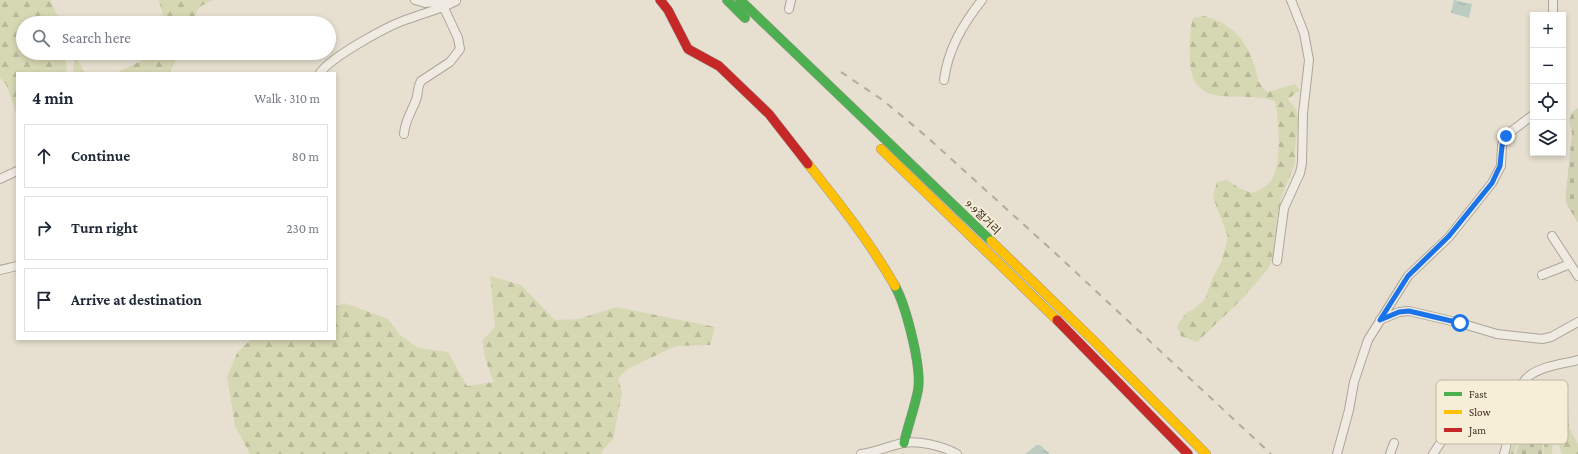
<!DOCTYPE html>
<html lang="en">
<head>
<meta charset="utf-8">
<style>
	:root { --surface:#fff; --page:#f6f6f7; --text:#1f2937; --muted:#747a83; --line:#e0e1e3 }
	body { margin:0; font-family:"Crimson Pro","Noto Sans KR",serif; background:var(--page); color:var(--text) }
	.controls { position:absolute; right:12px; top:12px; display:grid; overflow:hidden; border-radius:0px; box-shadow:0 2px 6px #0003 }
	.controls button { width:36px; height:36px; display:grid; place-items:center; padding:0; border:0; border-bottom:1px solid var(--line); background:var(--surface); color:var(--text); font:20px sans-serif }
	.stop { position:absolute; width:12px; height:12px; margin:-9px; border:3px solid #1a73e8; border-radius:50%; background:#fff }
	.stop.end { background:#1a73e8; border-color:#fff; box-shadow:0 1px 4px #0008 }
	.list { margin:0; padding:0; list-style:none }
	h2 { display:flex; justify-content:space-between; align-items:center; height:52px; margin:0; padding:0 16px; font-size:17px }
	h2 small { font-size:13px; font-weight:400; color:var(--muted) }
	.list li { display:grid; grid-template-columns:26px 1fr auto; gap:12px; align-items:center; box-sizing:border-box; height:64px; margin:0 8px 8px; padding:0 8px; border:1px solid var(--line); border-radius:0px }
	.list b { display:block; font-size:15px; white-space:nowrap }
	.list em { font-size:13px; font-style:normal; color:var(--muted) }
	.icon { flex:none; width:22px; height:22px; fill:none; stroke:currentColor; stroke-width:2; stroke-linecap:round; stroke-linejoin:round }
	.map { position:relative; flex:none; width:1578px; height:454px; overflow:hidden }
	.search { position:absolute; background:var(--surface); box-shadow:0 2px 6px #0003; left:16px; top:16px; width:320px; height:44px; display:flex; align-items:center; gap:10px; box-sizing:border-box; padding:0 14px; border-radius:22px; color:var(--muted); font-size:15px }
	.panel { position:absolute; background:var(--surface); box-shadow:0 2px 6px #0003; left:16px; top:72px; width:320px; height:268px; border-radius:0px }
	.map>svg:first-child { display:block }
	.forest { fill:url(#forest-firs) }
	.cemetery { fill:url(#cemetery-stones) }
	.water { fill:url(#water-ripples) }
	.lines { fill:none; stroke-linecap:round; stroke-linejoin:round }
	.street-casing { stroke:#ada599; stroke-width:10 }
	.fast-casing { stroke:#9c958a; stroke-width:10 }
	.slow-casing { stroke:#9c958a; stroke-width:10 }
	.jam-casing { stroke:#9c958a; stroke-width:10 }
	.street { stroke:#efebe3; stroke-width:8 }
	.fast { stroke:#4caf50; stroke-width:9 }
	.slow { stroke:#ffc107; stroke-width:9 }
	.jam { stroke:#c62828; stroke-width:9 }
	.rail { stroke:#afaaa2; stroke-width:2; stroke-dasharray:7 7; stroke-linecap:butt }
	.route { stroke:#1a73e8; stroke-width:5 }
	.labels { text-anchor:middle; stroke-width:4; stroke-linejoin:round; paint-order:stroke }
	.street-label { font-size:11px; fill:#3d2e20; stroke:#f7eed8 }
	.key { fill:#f7eed8; stroke:#bfb4a1; stroke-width:1 }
	.key-label { font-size:11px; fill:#3d2e20 }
</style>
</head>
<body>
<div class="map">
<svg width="1578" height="454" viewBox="0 0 1578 454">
	<defs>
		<pattern id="forest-firs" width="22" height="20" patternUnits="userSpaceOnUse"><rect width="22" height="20" fill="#d6d7b3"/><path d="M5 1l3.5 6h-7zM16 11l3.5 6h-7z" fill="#b9b99a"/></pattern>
		<pattern id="cemetery-stones" width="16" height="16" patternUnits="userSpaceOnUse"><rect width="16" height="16" fill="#d1d1b3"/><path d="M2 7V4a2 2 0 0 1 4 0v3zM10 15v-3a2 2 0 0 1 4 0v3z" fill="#b4b49a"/></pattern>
		<pattern id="water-ripples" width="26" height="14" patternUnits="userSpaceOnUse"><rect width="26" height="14" fill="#bcccc2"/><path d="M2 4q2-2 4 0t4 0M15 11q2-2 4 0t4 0" fill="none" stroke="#a2b0a6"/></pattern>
	</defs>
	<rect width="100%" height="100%" fill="#e7e0d1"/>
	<g class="forest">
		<polygon points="0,0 50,0 61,23 23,23 23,53 65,53 67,73 17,73 17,115 6,84 0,78"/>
		<polygon points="159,0 213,0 199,7 192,23 165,23"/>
		<path d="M 1205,16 C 1234,26 1245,38 1255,67 C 1258,79 1258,84 1267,92 L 1295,84 L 1300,90 L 1288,99 L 1296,109 L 1299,120 L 1295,146 L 1295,163 L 1282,196 L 1277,217 L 1273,258 L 1268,269 L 1242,299 L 1197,342 L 1181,336 L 1177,326 L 1186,313 L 1194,309 L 1205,299 L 1213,277 L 1221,263 L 1228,237 L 1213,197 L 1217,182 L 1227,180 L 1239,188 L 1252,193 C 1260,190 1267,187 1272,179 C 1282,162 1279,120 1275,101 C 1242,89 1192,113 1190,61 C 1190,46 1189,32 1193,18 Z"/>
		<polygon points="151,53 179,53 170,73 116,73 149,57"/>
		<polygon points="75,55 85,73 73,73"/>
		<polygon points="490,276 521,285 555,320 579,319 616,307 715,327 710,345 676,346 629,368 618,378 622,393 613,439 602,451 602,454 250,454 235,426 227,377 237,353 251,339 335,339 335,307 344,303 388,319 400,335 418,348 448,352 467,386 494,382 486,362 482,341 495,327"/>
		<polygon points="1562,386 1568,407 1569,427 1578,444 1578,454 1562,454 1548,411 1545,393"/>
		<path d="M 1531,419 L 1548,423 L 1553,443 L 1552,454 L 1543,454 L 1546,432 C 1540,425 1531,422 1522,428 L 1514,454 L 1510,454 L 1520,420 Z"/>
	</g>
	<g class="cemetery">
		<polygon points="1578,108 1578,223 1566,203 1566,192 1572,133 1569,121 1572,112"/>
		<polygon points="1523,428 1544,433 1542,454 1516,454"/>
	</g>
	<g class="water">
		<polygon points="1454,0 1472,4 1469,18 1451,13"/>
		<polygon points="1037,445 1040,445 1050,454 1025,454"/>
	</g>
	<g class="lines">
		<defs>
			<g id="street">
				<polyline points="415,0 425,3 451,1"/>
				<polyline points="789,9 791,0"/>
				<polyline points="1553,15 1553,0"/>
				<path d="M 320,73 C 331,57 390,24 411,18 C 427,12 441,9 456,1"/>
				<path d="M 944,80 C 948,49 963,24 982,0"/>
				<path d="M 404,134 C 405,119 413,110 417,97 C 418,91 418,86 421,81 L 450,62 L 460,49 L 458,38 L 444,8"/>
				<polyline points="0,179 17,171"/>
				<polyline points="1552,236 1578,276"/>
				<polyline points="1277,261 1284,208 1300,173 1302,163 1303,113 1309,60 1304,33 1291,0"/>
				<polyline points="0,270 17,266"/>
				<polyline points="1542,275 1570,264"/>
				<polyline points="1380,320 1399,312 1409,311 1460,323 1497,334 1542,339 1551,337 1578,322"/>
				<path d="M 861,454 C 876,452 889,446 903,443 C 918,440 943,446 957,454"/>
				<polyline points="1337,454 1349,410 1354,382 1368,340 1408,276 1449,237 1492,183 1501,166 1502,146 1505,136 1533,115"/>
				<polyline points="1390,454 1394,443"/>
				<polyline points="1433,454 1443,439 1442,430"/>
				<path d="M 1504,454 C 1512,432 1510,391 1529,376 C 1541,366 1563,364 1578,360"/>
			</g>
			<g id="fast">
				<polyline points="727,0 745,18"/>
				<polyline points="740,0 991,241"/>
				<path d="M 895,286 C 906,306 922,367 918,390 C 915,407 908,425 904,443"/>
			</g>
			<g id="slow">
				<polyline points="881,149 1057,320"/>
				<path d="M 808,164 C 839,203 870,242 895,286"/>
				<polyline points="991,241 1091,338 1206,454"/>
			</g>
			<g id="jam">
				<polyline points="660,0 668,10 688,49 719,66 769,114 808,164"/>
				<polyline points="1057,320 1188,454"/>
			</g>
		</defs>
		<use href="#street" class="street-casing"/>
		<use href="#fast" class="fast-casing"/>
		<use href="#slow" class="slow-casing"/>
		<use href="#jam" class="jam-casing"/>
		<use href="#street" class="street"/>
		<use href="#fast" class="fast"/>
		<use href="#slow" class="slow"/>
		<use href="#jam" class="jam"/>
		<polyline class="rail" points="841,72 884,101 927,137 1054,252 1271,454"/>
	</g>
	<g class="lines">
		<polyline class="route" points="1460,323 1409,311 1399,312 1380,320 1408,276 1449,236 1492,183 1500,166 1502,146 1506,136"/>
	</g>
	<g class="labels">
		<g class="street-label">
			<text transform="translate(983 217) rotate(44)" y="4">9·9절거리</text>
		</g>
	</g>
	<rect x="1436" y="380" width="132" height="64" rx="6" class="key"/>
	<rect x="1444" y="392" width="18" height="4" fill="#4caf50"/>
	<rect x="1444" y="410" width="18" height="4" fill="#ffc107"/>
	<rect x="1444" y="428" width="18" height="4" fill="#c62828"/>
	<g class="key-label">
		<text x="1469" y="398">Fast</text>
		<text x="1469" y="416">Slow</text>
		<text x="1469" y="434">Jam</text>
	</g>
</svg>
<div class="controls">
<button>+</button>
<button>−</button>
<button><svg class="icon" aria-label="locate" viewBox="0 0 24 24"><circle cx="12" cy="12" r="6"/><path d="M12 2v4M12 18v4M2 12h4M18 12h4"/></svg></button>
<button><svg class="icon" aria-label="layers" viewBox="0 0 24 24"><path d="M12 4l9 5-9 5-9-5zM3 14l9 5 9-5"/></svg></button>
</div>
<div class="stop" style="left:1460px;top:323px"></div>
<div class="stop end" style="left:1506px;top:136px"></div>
<div class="search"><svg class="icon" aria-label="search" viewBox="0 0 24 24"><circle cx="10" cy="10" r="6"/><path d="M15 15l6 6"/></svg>Search here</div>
<section class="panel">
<h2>4 min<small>Walk · 310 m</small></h2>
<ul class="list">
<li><svg class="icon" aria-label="ahead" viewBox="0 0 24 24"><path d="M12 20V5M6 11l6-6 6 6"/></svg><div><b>Continue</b></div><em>80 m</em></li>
<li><svg class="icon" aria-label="right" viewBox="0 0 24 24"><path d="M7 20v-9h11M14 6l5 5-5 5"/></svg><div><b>Turn right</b></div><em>230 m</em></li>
<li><svg class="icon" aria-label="arrive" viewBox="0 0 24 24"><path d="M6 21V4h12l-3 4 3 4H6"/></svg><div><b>Arrive at destination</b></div></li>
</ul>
</section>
</div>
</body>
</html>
